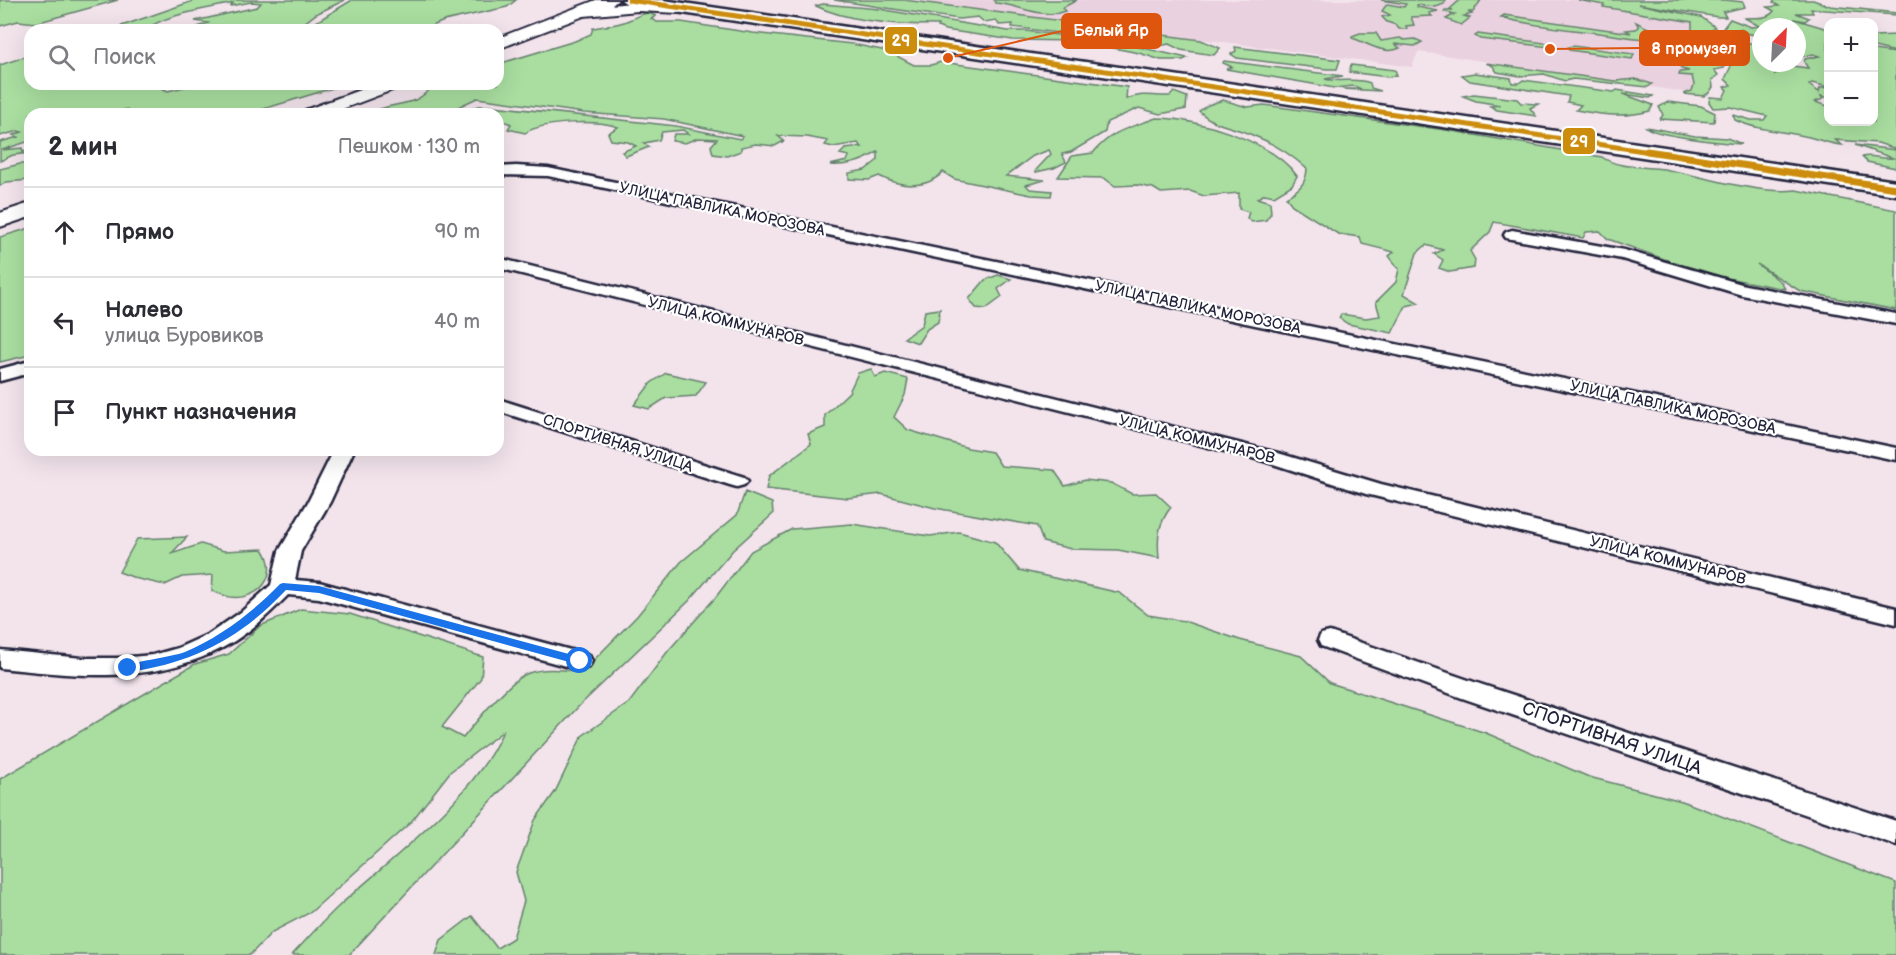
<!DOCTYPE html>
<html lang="ru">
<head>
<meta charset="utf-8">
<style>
	:root { --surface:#fff; --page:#f2f2f3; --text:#2b2b33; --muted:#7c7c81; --line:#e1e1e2 }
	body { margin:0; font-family:"Balsamiq Sans",sans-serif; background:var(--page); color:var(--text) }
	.controls { position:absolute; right:18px; top:18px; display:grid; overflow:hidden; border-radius:12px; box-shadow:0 6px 24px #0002 }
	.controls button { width:54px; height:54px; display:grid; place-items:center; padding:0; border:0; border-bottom:2px solid var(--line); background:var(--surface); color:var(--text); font:30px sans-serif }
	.compass { position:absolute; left:1752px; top:18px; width:54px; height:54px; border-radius:50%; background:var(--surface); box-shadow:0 6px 24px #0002; rotate:24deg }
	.stop { position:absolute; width:18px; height:18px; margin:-14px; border:4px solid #1a73e8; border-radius:50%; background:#fff }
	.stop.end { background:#1a73e8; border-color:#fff; box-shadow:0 2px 6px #0008 }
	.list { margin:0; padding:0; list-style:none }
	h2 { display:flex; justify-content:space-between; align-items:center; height:78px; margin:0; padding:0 24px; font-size:26px }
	h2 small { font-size:20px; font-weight:400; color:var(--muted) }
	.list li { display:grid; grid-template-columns:39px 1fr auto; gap:18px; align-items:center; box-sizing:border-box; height:90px; padding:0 24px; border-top:2px solid var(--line) }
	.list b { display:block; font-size:22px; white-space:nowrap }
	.list p { margin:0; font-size:20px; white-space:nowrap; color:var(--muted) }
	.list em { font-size:20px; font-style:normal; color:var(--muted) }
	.icon { flex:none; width:33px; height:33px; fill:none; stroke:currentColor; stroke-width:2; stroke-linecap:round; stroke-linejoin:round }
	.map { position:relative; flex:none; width:1896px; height:955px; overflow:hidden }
	.search { position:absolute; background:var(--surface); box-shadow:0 6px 24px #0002; left:24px; top:24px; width:480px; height:66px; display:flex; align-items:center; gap:15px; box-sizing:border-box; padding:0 21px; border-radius:18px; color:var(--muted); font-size:22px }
	.panel { position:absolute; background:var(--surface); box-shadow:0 6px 24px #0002; left:24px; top:108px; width:480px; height:348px; border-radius:18px }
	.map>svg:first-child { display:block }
	.built { fill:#ead1df }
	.green { fill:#a9dea0; stroke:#66806e; stroke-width:1.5 }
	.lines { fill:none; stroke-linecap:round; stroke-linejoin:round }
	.street-casing { stroke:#22223b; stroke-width:5 }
	.secondary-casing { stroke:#22223b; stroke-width:4 }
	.primary-casing { stroke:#22223b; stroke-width:5 }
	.street { fill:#fff; fill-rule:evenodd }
	.secondary { fill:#fff; fill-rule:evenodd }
	.primary { fill:#fff; fill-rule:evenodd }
	.bus-1-far1-casing { stroke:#fff; stroke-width:8 }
	.bus-1-casing { stroke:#fff; stroke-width:10 }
	.bus-1-far1 { stroke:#cc8c0c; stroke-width:5 }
	.bus-1 { stroke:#cc8c0c; stroke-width:7 }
	.route { fill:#1a73e8 }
	.labels { text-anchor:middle; stroke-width:4.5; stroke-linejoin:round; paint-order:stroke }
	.street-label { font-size:15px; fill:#22223b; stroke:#fff }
	.near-street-label { font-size:18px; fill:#22223b; stroke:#fff }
	.leader { fill:none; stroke:#de560e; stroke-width:2 }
	.callout-dot { fill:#de560e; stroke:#fff; stroke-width:2 }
	.callout { fill:#de560e; stroke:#de560e; stroke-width:2 }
	.callout-label { font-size:16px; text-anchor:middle; font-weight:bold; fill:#fff }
	.line-badge { stroke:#fff; stroke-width:2 }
	.badge-label { font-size:16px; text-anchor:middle; font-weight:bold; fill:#fff }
</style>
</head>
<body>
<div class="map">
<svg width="1896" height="955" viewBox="0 0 1896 955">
	<rect width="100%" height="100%" fill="#f3e4ec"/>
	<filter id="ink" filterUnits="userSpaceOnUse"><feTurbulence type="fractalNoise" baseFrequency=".0167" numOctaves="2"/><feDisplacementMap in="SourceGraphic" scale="12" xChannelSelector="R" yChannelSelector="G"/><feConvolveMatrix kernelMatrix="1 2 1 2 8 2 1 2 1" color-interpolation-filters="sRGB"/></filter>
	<g filter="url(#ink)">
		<polygon class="built" points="904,0 1593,0 1701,17 1700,71 1696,94 1443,55 1418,52 1412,67"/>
		<g class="green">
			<polygon points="0,0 118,0 36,23 18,21 0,26"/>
			<path d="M 196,0 L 345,0 L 316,14 L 295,30 L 190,30 L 208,23 L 195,21 L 257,7 L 261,3 L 251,2 L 231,6 L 233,3 C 213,8 160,15 147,30 L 110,30 Z"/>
			<polygon points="352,0 516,0 507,7 444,21 423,30 303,30"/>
			<path d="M 834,0 L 904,0 L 1108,27 L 1126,33 L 1155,34 L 1201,40 L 1220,48 L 1214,55 L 1181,50 L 1169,44 C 1154,48 1128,47 1114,38 L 1103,39 L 1012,27 L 1013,24 L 999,25 L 996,20 L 984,22 L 978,17 L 959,19 Z"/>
			<path d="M 994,0 L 1077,0 L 1062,8 L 1065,11 C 1043,20 1017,4 995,3 Z"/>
			<polygon points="1381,0 1446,0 1444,4 1436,7 1417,5 1417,7 1438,11 1429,13 1432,16 1411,17 1414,25 1406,26 1407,29 1399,29 1396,25 1387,22 1382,17 1390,15 1382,11 1387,4 1404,7 1406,4"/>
			<polygon points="1460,0 1481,0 1473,12 1468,12 1472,14 1464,16 1470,18 1461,25 1446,19 1455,14 1444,12 1445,10 1453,10 1450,9"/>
			<polygon points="1578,0 1725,0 1743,2 1745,7 1723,12 1726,17 1718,17 1638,4 1701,17 1715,27 1712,30 1713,35 1717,38 1711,40 1725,45 1719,48 1722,56 1727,55 1729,60 1724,68 1714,70 1718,75 1712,80 1713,87 1709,93 1704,96 1684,94 1692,91 1694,85 1692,76 1679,75 1680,72 1689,71 1682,69 1677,62 1690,61 1700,57 1700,46 1673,43 1670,45 1683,50 1682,53 1668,52 1672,56 1670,61 1663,63 1650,61 1659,56 1661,51 1666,47 1662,42 1664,36 1674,33 1688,35 1692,31 1692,22 1603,7 1604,5"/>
			<path d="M 1776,0 L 1813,0 L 1830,6 L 1896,13 L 1896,15 L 1811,9 L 1813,13 L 1796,13 L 1809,18 L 1805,21 L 1794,19 L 1828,29 L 1828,87 L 1812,83 L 1809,85 L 1819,92 L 1820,88 L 1828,87 L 1828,98 L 1821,96 L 1823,99 L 1815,102 L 1828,106 L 1828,122 L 1874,122 L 1874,50 L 1896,53 L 1896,149 L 1878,143 L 1835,140 L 1842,145 C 1830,144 1820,140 1809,137 C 1784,131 1759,131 1735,120 L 1733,115 L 1751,120 L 1764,120 L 1767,116 L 1730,107 L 1713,108 L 1709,102 L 1710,97 L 1723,98 L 1727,90 L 1724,87 L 1731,85 L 1725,79 L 1737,53 L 1734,48 L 1740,47 L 1740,42 L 1761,44 L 1761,63 L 1786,63 L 1778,67 L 1775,74 L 1792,66 L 1808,68 L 1804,62 L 1805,59 L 1819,56 L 1813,54 L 1797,58 L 1797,27 L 1761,27 L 1761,40 L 1760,36 L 1745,33 L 1741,29 L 1721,31 L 1730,19 L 1751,27 L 1759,26 L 1745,18 C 1755,17 1767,20 1774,11 L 1767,7 L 1779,6 L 1773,2 Z"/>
			<path d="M 823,4 L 879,9 L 1008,31 L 1026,31 L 1121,43 L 1187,58 L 1183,60 L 1161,60 L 1139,53 L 1077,41 L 1013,40 L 945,30 L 938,27 L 939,25 C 902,25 849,22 816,6 Z"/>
			<path d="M 648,13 L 656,16 L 651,19 L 657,22 L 681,22 L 753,33 L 852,44 L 887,51 L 914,65 L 931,65 L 941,62 L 1127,87 L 1126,99 C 1147,92 1150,97 1170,96 L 1174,92 L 1187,97 L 1186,109 L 1160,114 L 1139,108 L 1107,122 L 1105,132 L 1071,152 L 1062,154 L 1066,162 L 1054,168 L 1036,172 L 1036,170 L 1051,154 L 1049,150 L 1033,156 L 1006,176 L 1045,180 L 1026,185 L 1030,189 L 1052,191 L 1051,196 L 1031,195 L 954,179 L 943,172 C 926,190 900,187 879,176 L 869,180 L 849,179 L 849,173 L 865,170 L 878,160 L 878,152 C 861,162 849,166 830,165 L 847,161 L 849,156 L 840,154 L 845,149 L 862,147 L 858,143 L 833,147 L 825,145 L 828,141 L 807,137 L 778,136 L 784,141 L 775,146 L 756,144 L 741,147 L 741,151 L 727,156 L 713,154 L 711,146 L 717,139 L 698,138 L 685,143 L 672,141 L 674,134 L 688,134 L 683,130 L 662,132 L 659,140 L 644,143 L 649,147 L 626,156 L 622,152 L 636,146 L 628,142 L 611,140 L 608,133 L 618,127 C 598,120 543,121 525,133 L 508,129 L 511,124 L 498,119 L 498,114 L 458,114 L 478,106 L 493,106 L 676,126 L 740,139 L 743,136 L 664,119 L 584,113 L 477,98 L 443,114 L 368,114 C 383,105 399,106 415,100 C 425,96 430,87 439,84 L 498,84 L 498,64 L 575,41 L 591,34 L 593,28 C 605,26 618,25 629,20 C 637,17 639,14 648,13 Z"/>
			<path d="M 1504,15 L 1631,33 L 1626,30 L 1636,29 L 1639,27 L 1636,22 L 1656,32 L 1656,34 L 1648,35 L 1652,37 L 1651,39 C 1630,39 1611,34 1591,32 C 1561,29 1532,25 1502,18 L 1509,18 L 1501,17 Z"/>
			<path d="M 1360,33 L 1376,33 L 1381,41 L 1400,38 L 1404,40 L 1415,39 L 1422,42 L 1415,46 L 1394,44 L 1400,48 C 1384,56 1366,42 1352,38 L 1352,36 Z"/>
			<polygon points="1478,34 1552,44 1550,47 1480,39 1475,36"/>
			<polygon points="1896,35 1896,52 1874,47 1874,36"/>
			<polygon points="1573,46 1634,54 1632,59 1569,50 1568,47"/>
			<polygon points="1235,47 1340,60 1337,69 1327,69 1237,58 1231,54 1236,51"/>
			<polygon points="30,55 30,84 56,84 50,87 69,84 173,84 163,89 168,91 196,84 346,84 247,114 123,113 128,109 109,114 30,114 30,141 2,150 22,148 23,152 30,150 30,153 13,155 0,161 0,142 18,137 13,135 22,132 18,131 0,136 0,65"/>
			<path d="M 1224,61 L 1343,76 L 1325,79 C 1340,83 1356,77 1370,83 L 1371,88 L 1381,91 L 1342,89 L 1361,89 L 1354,86 L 1334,88 L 1307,83 L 1226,69 L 1232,67 L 1223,63 Z"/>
			<polygon points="1486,63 1615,81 1636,79 1652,84 1648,87 1573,79 1565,81 1544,74 1520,76 1497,72 1493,66"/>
			<polygon points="1351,65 1395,70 1397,75 1388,77 1349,72"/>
			<path d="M 1475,73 L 1511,78 L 1512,83 L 1519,83 L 1523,80 L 1614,92 L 1617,90 L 1653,96 L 1650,98 L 1623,94 L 1653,105 L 1650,111 C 1624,118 1602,115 1576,110 L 1581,105 L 1567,102 L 1569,96 L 1470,81 L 1462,75 Z"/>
			<polygon points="1474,94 1517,99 1521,103 1538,104 1530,108 1536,116 1497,110 1490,106 1500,105 1476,101 1463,96"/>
			<path d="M 1223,100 L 1247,107 L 1264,105 L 1446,130 L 1602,157 C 1618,169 1645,166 1664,169 C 1701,176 1761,195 1796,190 L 1896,210 L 1896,310 L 1800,291 L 1757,264 L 1781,282 L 1785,289 L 1706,274 L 1608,239 L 1600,231 L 1586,232 L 1583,238 L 1494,222 L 1490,232 L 1470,251 L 1475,260 L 1474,268 L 1450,272 L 1439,268 L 1443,260 L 1434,254 L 1443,250 L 1426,245 L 1417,253 L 1404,294 L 1419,303 L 1406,306 L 1392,333 L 1348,324 L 1339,318 L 1341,314 L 1366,318 L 1380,316 L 1376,302 L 1396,282 L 1399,269 L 1389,256 L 1394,252 L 1362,244 L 1360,237 L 1338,234 L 1292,205 L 1286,197 C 1299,190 1306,184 1307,169 C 1291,154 1271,142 1250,134 C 1231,126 1214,126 1199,111 L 1208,105 Z"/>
			<polygon points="1668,102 1701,106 1715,113 1714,122 1660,119 1663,115 1659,107"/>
			<path d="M 1156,118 C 1197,118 1272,141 1297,176 L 1292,185 L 1274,196 L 1265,194 L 1257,198 L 1270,202 L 1271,213 L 1266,220 L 1252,222 L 1247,218 L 1249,212 L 1239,209 L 1239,193 L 1204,196 L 1190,191 L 1161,193 L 1153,188 L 1137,185 L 1115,186 L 1104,178 L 1058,177 L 1072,156 L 1093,153 C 1112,130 1129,128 1156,118 Z"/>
			<path d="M 1646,127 L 1695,136 L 1727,138 L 1742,144 C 1726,143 1655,136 1646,127 Z"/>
			<path d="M 1855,145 L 1896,150 L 1896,168 L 1867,162 L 1862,157 C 1872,154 1882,160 1893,158 Z"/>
			<polygon points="20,164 30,164 30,180 6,182 0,186 0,169"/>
			<polygon points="30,228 30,355 0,362 0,237"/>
			<polygon points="998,275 1011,279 998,289 1002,297 986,309 976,308 969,299 985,280"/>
			<polygon points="940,309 938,322 927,329 918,343 904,338 922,325 925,311"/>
			<path d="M 871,369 L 875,377 L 885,373 L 908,379 L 905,395 L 894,417 L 908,430 L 968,448 L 992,452 L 1001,466 L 1054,470 L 1065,486 L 1085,480 L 1111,483 L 1132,494 L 1156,493 L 1171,507 C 1158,524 1157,537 1159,558 L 1118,550 L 1071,549 L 1043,542 L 1037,526 L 935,508 L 881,494 L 848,498 L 766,489 L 769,476 L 811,444 L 808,434 L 825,427 L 825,415 L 849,392 L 858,373 Z"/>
			<polygon points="666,373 706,382 696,396 666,398 649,409 634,405 651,383"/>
			<path d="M 745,492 L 772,503 L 773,514 L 733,550 L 689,601 L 579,706 L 349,955 L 292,955 C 307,939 323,921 339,906 C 393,857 475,797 503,731 L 450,772 L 411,822 L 311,912 L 272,932 L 250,955 L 0,955 L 0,779 L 195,664 L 229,654 L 260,626 L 301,609 L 350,614 L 483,657 L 481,678 L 442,727 L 463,738 C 475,723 509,681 526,674 C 544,667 564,670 582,672 L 637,616 L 681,562 L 737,515 Z"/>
			<polygon points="852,524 930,536 959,532 995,542 1019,570 1120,593 1148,615 1184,621 1240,640 1301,656 1330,683 1486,733 1589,777 1682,801 1896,883 1896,955 436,955 441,940 472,916 497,948 513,938 524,901 516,872 535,820 555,792 582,736 629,703 668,651 715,598 751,551 792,529"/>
			<path d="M 187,537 L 171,554 L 201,544 L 224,551 L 263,549 C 281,575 259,601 230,597 C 224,596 217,593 212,591 L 213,575 L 182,577 L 165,585 L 138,579 L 119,572 L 137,539 Z"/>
		</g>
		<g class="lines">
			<defs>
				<g id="street">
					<polygon points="516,166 548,168 1896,448 1896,460 548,176 498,175 498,167"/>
					<polygon points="1512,230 1624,250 1745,285 1896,314 1896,324 1742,295 1622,259 1506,238 1504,235 1506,232"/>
					<polygon points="498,258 1278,453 1381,484 1896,608 1896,624 1366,494 1264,461 498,268"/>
					<polygon points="30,361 30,373 0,381 0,369"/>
					<polygon points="498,399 744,477 748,481 744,485 737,487 730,485 498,411"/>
					<path d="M 334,450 L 354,450 L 330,502 L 301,551 L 295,580 L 319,582 L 589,655 L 592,661 L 589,667 L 580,670 L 319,598 L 288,595 C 269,614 249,634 224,647 C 153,685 77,676 0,668 L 0,650 L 82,658 L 119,658 L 153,655 L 178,648 L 209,634 L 241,612 L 271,585 L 279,551 L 308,502 Z"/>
					<polygon points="1330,632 1480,684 1896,821 1896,845 1462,698 1321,646 1318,640 1321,634"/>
				</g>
				<g id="secondary">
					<path d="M 596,0 L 618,0 L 612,5 C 627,3 677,0 687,8 L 679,13 L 638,11 L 584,16 L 498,49 L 498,38 Z"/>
					<polygon points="376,84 401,84 398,88 329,114 303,114 305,110"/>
					<polygon points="30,203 30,217 0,227 0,213"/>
				</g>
				<polygon id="primary" points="621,0 663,0 1896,181 1896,195 629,5"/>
			</defs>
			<use href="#street" class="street-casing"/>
			<use href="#secondary" class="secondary-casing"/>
			<use href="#primary" class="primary-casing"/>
			<use href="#street" class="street"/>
			<use href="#secondary" class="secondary"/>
			<use href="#primary" class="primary"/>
			<defs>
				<polyline id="bus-1-far1" points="629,0 1657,153"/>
				<polyline id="bus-1" points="1647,151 1896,188"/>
			</defs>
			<use href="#bus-1-far1" class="bus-1-far1-casing"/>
			<use href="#bus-1" class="bus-1-casing"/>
			<use href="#bus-1-far1" class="bus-1-far1"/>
			<use href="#bus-1" class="bus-1"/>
		</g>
	</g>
	<path class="route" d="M 283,583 L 319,586 L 580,657 L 586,661 L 580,665 L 319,593 L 286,590 C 241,638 193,663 128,672 L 122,668 C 128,662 172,657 185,652 C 220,637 253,612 280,584 Z"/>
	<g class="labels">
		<g class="street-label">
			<text transform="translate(722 209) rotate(12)" y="5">УЛИЦА ПАВЛИКА МОРОЗОВА</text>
			<text transform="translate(1198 307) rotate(12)" y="5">УЛИЦА ПАВЛИКА МОРОЗОВА</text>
			<text transform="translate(726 321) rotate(14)" y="5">УЛИЦА КОММУНАРОВ</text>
			<text transform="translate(1673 407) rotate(12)" y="5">УЛИЦА ПАВЛИКА МОРОЗОВА</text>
			<text transform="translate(1197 439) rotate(14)" y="5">УЛИЦА КОММУНАРОВ</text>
			<text transform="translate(618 443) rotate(18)" y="5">СПОРТИВНАЯ УЛИЦА</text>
			<text transform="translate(1668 560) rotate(14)" y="5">УЛИЦА КОММУНАРОВ</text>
		</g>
		<g class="near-street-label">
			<text transform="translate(1612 738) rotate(19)" y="6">СПОРТИВНАЯ УЛИЦА</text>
		</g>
	</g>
	<path class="leader" d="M948 58L1062 31M1550 49L1640 48"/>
	<g class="callout-dot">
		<circle cx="948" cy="58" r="6"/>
		<circle cx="1550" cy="49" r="6"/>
	</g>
	<g class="callout">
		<rect x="1062" y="14" width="99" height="34" rx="6"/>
		<rect x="1640" y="31" width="109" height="34" rx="6"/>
	</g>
	<g class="callout-label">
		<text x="1111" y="36">Белый Яр</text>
		<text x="1694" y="54">8 промузел</text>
	</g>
	<g class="line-badge">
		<rect x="884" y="26" width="34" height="29" rx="6" fill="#cc8c0c"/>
		<rect x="1562" y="127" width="34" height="28" rx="6" fill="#cc8c0c"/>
	</g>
	<g class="badge-label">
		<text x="901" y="46">29</text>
		<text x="1579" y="147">29</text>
	</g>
</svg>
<div class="controls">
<button>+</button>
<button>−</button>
</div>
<svg class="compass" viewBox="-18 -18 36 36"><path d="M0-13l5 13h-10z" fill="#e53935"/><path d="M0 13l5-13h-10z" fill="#7c7c81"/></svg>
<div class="stop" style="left:580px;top:661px"></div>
<div class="stop end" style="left:128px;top:668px"></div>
<div class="search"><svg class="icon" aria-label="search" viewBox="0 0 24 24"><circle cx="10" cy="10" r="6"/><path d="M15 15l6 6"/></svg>Поиск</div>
<section class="panel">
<h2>2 мин<small>Пешком · 130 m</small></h2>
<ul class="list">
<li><svg class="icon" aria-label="ahead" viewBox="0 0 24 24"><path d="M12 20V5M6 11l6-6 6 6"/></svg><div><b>Прямо</b></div><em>90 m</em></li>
<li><svg class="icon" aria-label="left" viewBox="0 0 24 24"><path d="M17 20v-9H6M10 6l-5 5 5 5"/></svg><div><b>Налево</b><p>улица Буровиков</p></div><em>40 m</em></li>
<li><svg class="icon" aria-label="arrive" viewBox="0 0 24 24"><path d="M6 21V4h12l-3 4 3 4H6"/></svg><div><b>Пункт назначения</b></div></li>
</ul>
</section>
</div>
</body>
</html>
